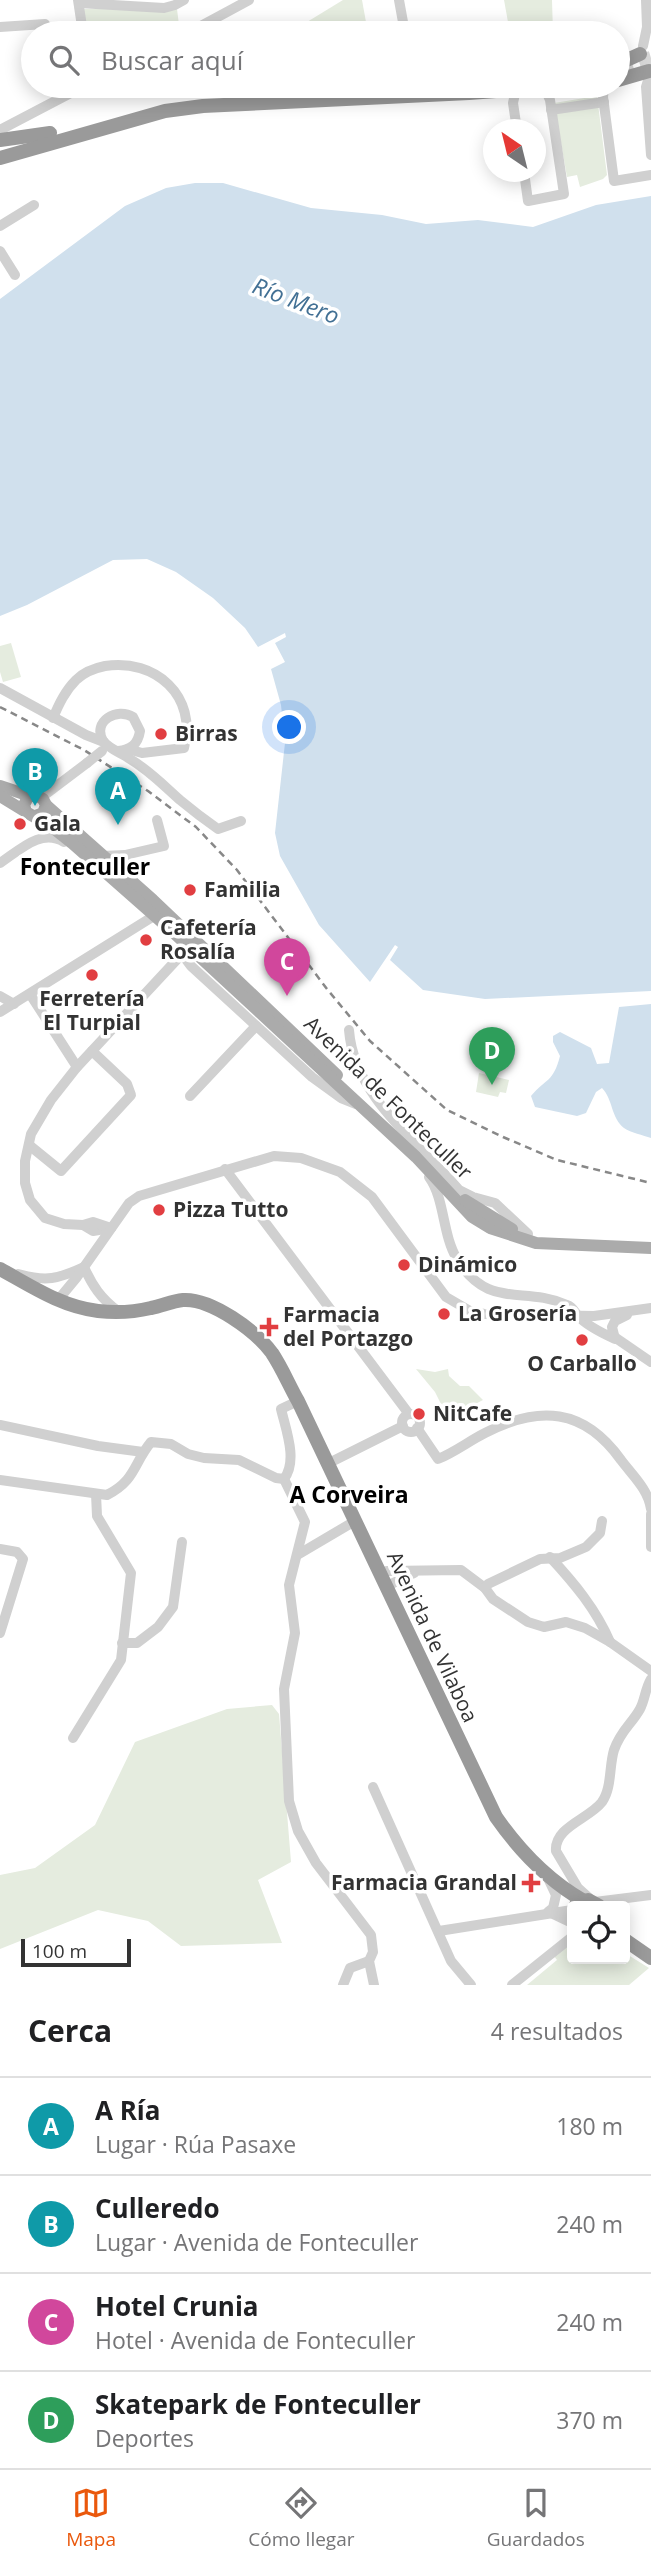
<!DOCTYPE html>
<html lang="es">
<head>
<meta charset="utf-8">
<style>
	:root { --surface:#fff; --page:#f2f2f2; --text:#202124; --muted:#757577; --line:#e0e0e0; --accent:#ea580c }
	body { margin:0; font-family:"Open Sans",sans-serif; background:var(--page); color:var(--text) }
	.controls { position:absolute; right:21px; bottom:21px; display:grid; overflow:hidden; border-radius:7px; box-shadow:0 4px 18px #0003 }
	.controls button { width:63px; height:63px; display:grid; place-items:center; padding:0; border:0; border-bottom:2px solid var(--line); background:var(--surface); color:var(--text); font:35px sans-serif }
	.compass { position:absolute; left:483px; top:119px; width:63px; height:63px; border-radius:50%; background:var(--surface); box-shadow:0 4px 18px #0003; rotate:325deg }
	.scale { position:absolute; left:21px; bottom:18px; width:110px; box-sizing:border-box; padding-left:7px; border:4px solid #333; border-top:0; font-size:19px; line-height:24px; white-space:nowrap; color:#333; -webkit-text-stroke:5px #fff; paint-order:stroke }
	.you { position:absolute; left:290px; top:728px; width:24px; height:24px; margin:-18px; border:5px solid #fff; border-radius:50%; background:#1a73e8; box-shadow:0 0 0 10px #1a73e833 }
	.badge { display:grid; place-items:center; width:46px; height:46px; border-radius:50%; background:var(--accent); color:#fff; font-size:23px; font-weight:700 }
	.pin { position:absolute; translate:-50% -58px; filter:drop-shadow(0 2px 4px #0008) }
	.pin::after { content:''; position:absolute; top:37px; width:24px; height:21px; background:inherit; clip-path:polygon(0 0,100% 0,50% 100%) }
	.list { margin:0; padding:0; list-style:none }
	h2 { display:flex; justify-content:space-between; align-items:center; height:91px; margin:0; padding:0 28px; font-size:30px }
	h2 small { font-size:23px; font-weight:400; color:var(--muted) }
	.list li { display:grid; grid-template-columns:46px 1fr auto; gap:21px; align-items:center; box-sizing:border-box; height:98px; padding:0 28px; border-top:2px solid var(--line) }
	.list b { display:block; font-size:26px; white-space:nowrap }
	.list p { margin:0; font-size:23px; white-space:nowrap; color:var(--muted) }
	.list em { font-size:23px; font-style:normal; color:var(--muted) }
	.icon { flex:none; width:38px; height:38px; fill:none; stroke:currentColor; stroke-width:2; stroke-linecap:round; stroke-linejoin:round }
	.map { position:relative; flex:none; width:651px; height:1985px; overflow:hidden }
	.search { position:absolute; background:var(--surface); box-shadow:0 4px 18px #0003; left:21px; right:21px; top:21px; height:77px; display:flex; align-items:center; gap:18px; box-sizing:border-box; padding:0 24px; border-radius:38px; color:var(--muted); font-size:26px }
	.sheet { height:483px; background:var(--surface) }
	nav { display:flex; justify-content:space-around; align-items:center; box-sizing:border-box; height:98px; border-top:2px solid var(--line); background:var(--surface); font-size:19px; color:var(--muted) }
	nav a { display:grid; justify-items:center; gap:4px }
	nav .on { color:var(--accent) }
	.map>svg:first-child { display:block }
	.green { fill:#e5ecdf }
	.water { fill:#d0e0ed }
	.lines { fill:none; stroke-linecap:round; stroke-linejoin:round }
	.highway-tunnel { stroke:#d6d6d6; stroke-width:14; stroke-dasharray:14 7; stroke-linecap:butt }
	.minor { stroke:#d0d0d0; stroke-width:10 }
	.major { stroke:#ababab; stroke-width:12 }
	.highway { stroke:#9a9a9a; stroke-width:14 }
	.rail { stroke:#888; stroke-width:2.5; stroke-dasharray:7 5; stroke-linecap:butt }
	.minor-bridge { stroke:#d0d0d0; stroke-width:10 }
	.poi-dot { fill:#e13e41; stroke:#fff; stroke-width:2.5 }
	.labels { text-anchor:middle; stroke-width:7; stroke-linejoin:round; paint-order:stroke }
	.poi-label { font-size:21px; font-weight:bold; fill:#333; stroke:#fff; text-anchor:start }
	.street-label { font-size:21px; fill:#333; stroke:#fff }
	.water-label { font-size:23px; font-style:italic; fill:#427094; stroke:#fff }
	.neighbourhood-label { font-size:23px; font-weight:bold; fill:#000; stroke:#fff }
</style>
</head>
<body>
<div class="map">
<svg width="651" height="1985" viewBox="0 0 651 1985">
	<rect width="100%" height="100%" fill="#fff"/>
	<g class="green">
		<polygon points="343,0 362,0 368,33 289,33"/>
		<polygon points="504,0 552,0 553,33 510,33"/>
		<polygon points="84,9 177,9 179,25 164,33 86,33 82,14"/>
		<polygon points="597,96 607,175 603,179 580,187 577,175 567,177 554,103"/>
		<polygon points="11,643 21,677 3,682 0,672 0,646"/>
		<polygon points="479,1073 509,1080 506,1093 500,1092 498,1097 476,1092"/>
		<polygon points="416,1369 435,1372 448,1369 449,1376 460,1386 469,1386 483,1400 448,1418 435,1392"/>
		<polygon points="272,1705 279,1714 291,1862 258,1880 282,1943 181,1946 148,1921 98,1910 0,1949 0,1875 35,1868 95,1825 135,1742 227,1709"/>
		<polygon points="572,1942 572,1959 625,1959 625,1953 649,1968 629,1985 527,1985 557,1960 554,1956"/>
	</g>
	<g class="water">
		<polygon points="195,183 223,183 311,208 382,215 426,224 478,220 533,227 596,205 651,196 651,991 485,999 423,990 390,960 398,947 395,945 370,982 319,925 280,856 275,833 285,743 281,705 271,669 285,662 275,643 286,637 285,633 258,647 245,628 213,598 176,572 147,559 113,560 27,605 0,616 0,299 125,206 166,188"/>
		<path d="M 651,1004 L 651,1138 C 643,1135 631,1133 624,1128 C 611,1118 613,1099 602,1088 L 596,1092 L 586,1113 L 577,1116 L 535,1107 L 531,1096 C 546,1078 553,1083 560,1056 L 553,1042 L 553,1036 L 560,1032 L 591,1048 L 597,1064 L 609,1063 L 619,1007 Z"/>
	</g>
	<g class="lines">
		<polyline class="highway-tunnel" points="619,68 651,58"/>
		<g class="minor">
			<polyline points="78,0 83,33"/>
			<polyline points="399,0 405,33"/>
			<polyline points="79,3 164,8 175,5 184,0"/>
			<polyline points="0,27 45,24"/>
			<polyline points="188,33 249,0"/>
			<polyline points="643,46 647,27 646,0"/>
			<polyline points="651,71 646,87 651,155"/>
			<polyline points="420,86 422,87"/>
			<polyline points="604,86 603,97 614,181 651,175"/>
			<polyline points="515,94 513,103 517,130"/>
			<polyline points="551,110 604,102"/>
			<polyline points="0,130 84,86"/>
			<polyline points="524,172 528,201 564,194 550,100 546,91"/>
			<polyline points="0,226 34,205"/>
			<polyline points="0,251 15,275"/>
			<polyline points="0,688 86,735 104,742"/>
			<path d="M 53,718 C 59,704 65,691 76,680 C 83,673 95,668 105,666 C 155,658 198,696 184,748 L 142,753 L 128,749"/>
			<path d="M 118,751 C 131,750 138,744 140,731 L 133,717 C 117,707 92,721 103,741 C 109,749 122,753 130,759 C 150,771 162,784 180,800 C 192,810 205,820 218,829 L 241,821"/>
			<polyline points="42,797 87,763"/>
			<polyline points="125,855 164,846 157,820"/>
			<polyline points="102,856 125,855 128,878"/>
			<path d="M 0,863 C 20,850 41,828 64,842"/>
			<polyline points="182,954 191,966 312,1077 341,1098 356,1104"/>
			<polyline points="30,994 77,1067"/>
			<polyline points="0,996 14,1004"/>
			<polyline points="0,1012 157,914"/>
			<path d="M 349,1030 C 354,1097 419,1143 459,1190 L 473,1197 L 495,1203 L 528,1234"/>
			<polyline points="190,1096 256,1026"/>
			<polyline points="29,1145 61,1171 131,1095 127,1084 92,1051"/>
			<polyline points="225,1169 409,1414"/>
			<path d="M 429,1177 C 445,1199 442,1234 457,1259 C 489,1311 523,1285 567,1305 C 573,1307 574,1311 578,1316 C 586,1325 604,1334 615,1339 L 612,1327 L 615,1321 L 627,1315"/>
			<polyline points="83,1225 93,1231 111,1228"/>
			<polyline points="111,1228 93,1222 83,1225 64,1224 45,1218 30,1200 25,1183 25,1161 31,1134 51,1100 77,1067 182,954"/>
			<path d="M 84,1267 C 92,1285 101,1299 118,1311"/>
			<path d="M 18,1274 C 46,1282 58,1279 84,1267"/>
			<polyline points="58,1300 77,1277 129,1203 139,1196 274,1156 301,1158 340,1172 372,1197 446,1297 470,1311 484,1314 594,1316 651,1308"/>
			<polyline points="610,1334 651,1362"/>
			<circle cx="411" cy="1423" r="9"/>
			<polyline points="0,1425 98,1446 143,1452"/>
			<path d="M 417,1428 L 438,1459 C 455,1452 469,1441 485,1433 C 539,1405 584,1408 621,1460 C 633,1476 648,1489 651,1509"/>
			<polyline points="327,1464 403,1426"/>
			<polyline points="284,1479 305,1522 289,1585 295,1633 284,1689 289,1801 298,1831 316,1863 371,1935 373,1952 369,1961 374,1985"/>
			<path d="M 0,1480 L 107,1495 C 136,1480 133,1464 151,1442 L 171,1444 L 188,1454 L 204,1458 L 239,1460 L 276,1478 L 284,1479 C 298,1461 286,1430 281,1409 L 298,1401"/>
			<polyline points="651,1514 651,1547"/>
			<polyline points="0,1549 17,1552 23,1559 0,1633"/>
			<polyline points="299,1554 355,1521"/>
			<path d="M 550,1557 C 574,1583 596,1609 610,1642"/>
			<polyline points="379,1574 387,1571 461,1570 485,1588 493,1599 528,1622 544,1627 566,1622 585,1628 610,1642 651,1671"/>
			<polyline points="385,1587 414,1573"/>
			<polyline points="485,1588 488,1584 540,1559 560,1558 586,1547 600,1533 602,1521"/>
			<polyline points="122,1643 137,1643 158,1627 173,1607 182,1542"/>
			<polyline points="73,1738 121,1660 131,1573 97,1516 96,1494"/>
			<polyline points="373,1787 451,1961 471,1985"/>
			<polyline points="547,1876 556,1895 553,1908 548,1912"/>
			<path d="M 589,1898 L 578,1888 L 556,1851 C 554,1827 589,1819 602,1802 C 612,1788 609,1766 614,1750 C 621,1730 631,1725 640,1709 C 645,1700 645,1689 651,1679"/>
			<polyline points="595,1902 651,1895"/>
			<polyline points="551,1913 572,1923"/>
			<polyline points="439,1931 572,1910"/>
			<polyline points="343,1985 350,1968 369,1961"/>
			<polyline points="512,1985 572,1937"/>
		</g>
		<g class="major">
			<polyline points="0,786 30,796"/>
			<polyline points="0,796 26,812"/>
			<polyline points="46,805 153,900 337,1075"/>
			<polyline points="35,816 43,813 46,805 43,799 36,795 28,797 24,805 26,812 52,827 72,843 173,932 416,1157 472,1217 490,1228 536,1243 651,1248"/>
			<polyline points="465,1200 512,1229"/>
		</g>
		<g class="highway">
			<polyline points="618,64 640,54"/>
			<polyline points="618,80 649,71"/>
			<polyline points="551,91 595,86"/>
			<polyline points="0,140 50,133"/>
			<polyline points="0,158 165,111 203,106 469,93 561,86"/>
			<path d="M 0,1269 C 31,1286 62,1307 98,1311 C 115,1313 134,1312 151,1308 C 162,1306 172,1301 183,1300 C 211,1298 256,1331 272,1353 C 282,1368 289,1385 298,1401 L 496,1817 C 519,1850 549,1881 584,1901"/>
			<polyline points="576,1905 588,1900 599,1906"/>
			<polyline points="625,1940 651,1958"/>
		</g>
		<polyline class="rail" points="0,707 84,750 148,791 196,827 237,870 327,989 370,1041 447,1110 503,1137 557,1160 651,1183"/>
		<polyline class="minor-bridge" points="87,763 102,751"/>
	</g>
	<g class="poi-dot">
		<circle cx="161" cy="734" r="7"/>
		<circle cx="20" cy="824" r="7"/>
		<circle cx="190" cy="890" r="7"/>
		<circle cx="146" cy="940" r="7"/>
		<circle cx="92" cy="975" r="7"/>
		<circle cx="159" cy="1210" r="7"/>
		<circle cx="404" cy="1265" r="7"/>
		<circle cx="444" cy="1314" r="7"/>
		<path d="M265.5 1316.5h7v7h7v7h-7v7h-7v-7h-7v-7h7z"/>
		<circle cx="582" cy="1340" r="7"/>
		<circle cx="419" cy="1414" r="7"/>
		<path d="M527.5 1872.5h7v7h7v7h-7v7h-7v-7h-7v-7h7z"/>
	</g>
	<g class="labels">
		<g class="poi-label">
			<text x="175" y="741">Birras</text>
			<text x="34" y="831">Gala</text>
			<text x="204" y="897">Familia</text>
			<text x="160" y="935">Cafetería<tspan x="160" dy="24">Rosalía</tspan></text>
			<text x="92" y="1006" text-anchor="middle">Ferretería<tspan x="92" dy="24">El Turpial</tspan></text>
			<text x="173" y="1217">Pizza Tutto</text>
			<text x="418" y="1272">Dinámico</text>
			<text x="458" y="1321">La Grosería</text>
			<text x="283" y="1322">Farmacia<tspan x="283" dy="24">del Portazgo</tspan></text>
			<text x="582" y="1371" text-anchor="middle">O Carballo</text>
			<text x="433" y="1421">NitCafe</text>
			<text x="517" y="1890" text-anchor="end">Farmacia Grandal</text>
		</g>
		<g class="street-label">
			<text transform="translate(388 1098) rotate(44)" y="7">Avenida de Fonteculler</text>
			<text transform="translate(432 1637) rotate(65)" y="7">Avenida de Vilaboa</text>
		</g>
		<g class="water-label">
			<text transform="translate(296 301) rotate(21)" y="8">Río Mero</text>
		</g>
		<g class="neighbourhood-label">
			<text x="85" y="875">Fonteculler</text>
			<text x="349" y="1503">A Corveira</text>
		</g>
	</g>
</svg>
<div class="controls">
<button><svg class="icon" aria-label="locate" viewBox="0 0 24 24"><circle cx="12" cy="12" r="6"/><path d="M12 2v4M12 18v4M2 12h4M18 12h4"/></svg></button>
</div>
<svg class="compass" viewBox="-18 -18 36 36"><path d="M0-13l5 13h-10z" fill="#e53935"/><path d="M0 13l5-13h-10z" fill="#757577"/></svg>
<div class="scale">100 m</div>
<div class="you"></div>
<div class="pin badge" style="left:118px;top:825px;background:#0f9aa8">A</div>
<div class="pin badge" style="left:35px;top:806px;background:#0f9aa8">B</div>
<div class="pin badge" style="left:287px;top:996px;background:#d1479c">C</div>
<div class="pin badge" style="left:492px;top:1085px;background:#2e9e5b">D</div>
<div class="search"><svg class="icon" aria-label="search" viewBox="0 0 24 24"><circle cx="10" cy="10" r="6"/><path d="M15 15l6 6"/></svg>Buscar aquí</div>
</div>
<section class="sheet">
<h2>Cerca<small>4 resultados</small></h2>
<ul class="list">
<li><span class="badge" style="background:#0f9aa8">A</span><div><b>A Ría</b><p>Lugar · Rúa Pasaxe</p></div><em>180 m</em></li>
<li><span class="badge" style="background:#0f9aa8">B</span><div><b>Culleredo</b><p>Lugar · Avenida de Fonteculler</p></div><em>240 m</em></li>
<li><span class="badge" style="background:#d1479c">C</span><div><b>Hotel Crunia</b><p>Hotel · Avenida de Fonteculler</p></div><em>240 m</em></li>
<li><span class="badge" style="background:#2e9e5b">D</span><div><b>Skatepark de Fonteculler</b><p>Deportes</p></div><em>370 m</em></li>
</ul>
</section>
<nav>
<a class="on"><svg class="icon" aria-label="map" viewBox="0 0 24 24"><path d="M3 6l6-2 6 2 6-2v14l-6 2-6-2-6 2zM9 4v14M15 6v14"/></svg>Mapa</a>
<a><svg class="icon" aria-label="directions" viewBox="0 0 24 24"><path d="M12 3l9 9-9 9-9-9zM9 14v-3h6M13 9l2 2-2 2"/></svg>Cómo llegar</a>
<a><svg class="icon" aria-label="saved" viewBox="0 0 24 24"><path d="M7 4h10v16l-5-4-5 4z"/></svg>Guardados</a>
</nav>
</body>
</html>
